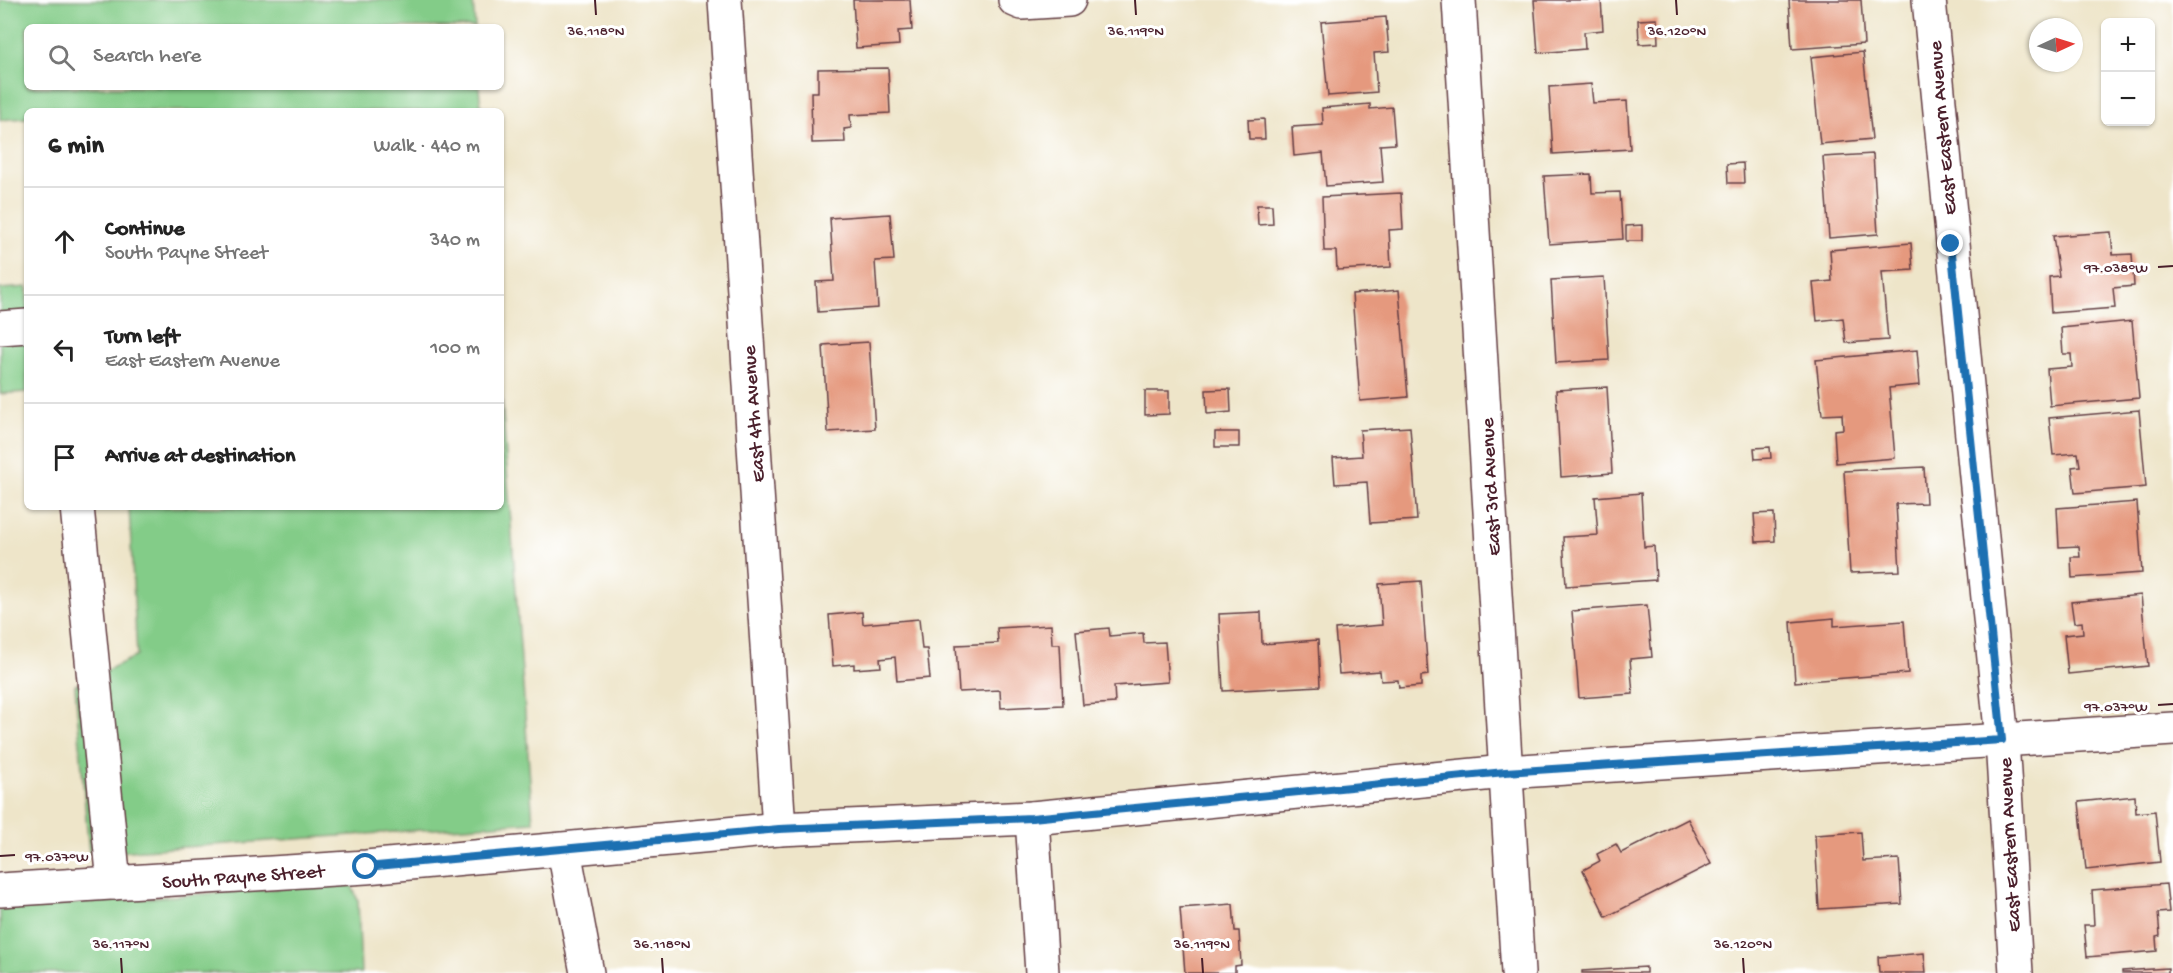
<!DOCTYPE html>
<html lang="en">
<head>
<meta charset="utf-8">
<style>
	:root { --surface:#fff; --page:#f6f6f6; --text:#222; --muted:#767676; --line:#e0e0e0 }
	body { margin:0; font-family:"Gochi Hand",sans-serif; background:var(--page); color:var(--text) }
	.controls { position:absolute; right:18px; top:18px; display:grid; overflow:hidden; border-radius:9px; box-shadow:0 2px 4px #0004 }
	.controls button { width:54px; height:54px; display:grid; place-items:center; padding:0; border:0; border-bottom:2px solid var(--line); background:var(--surface); color:var(--text); font:30px sans-serif }
	.compass { position:absolute; left:2029px; top:18px; width:54px; height:54px; border-radius:50%; background:var(--surface); box-shadow:0 2px 4px #0004; rotate:86deg }
	.stop { position:absolute; width:18px; height:18px; margin:-14px; border:4px solid #1f6fb2; border-radius:50%; background:#fff }
	.stop.end { background:#1f6fb2; border-color:#fff; box-shadow:0 2px 6px #0008 }
	.list { margin:0; padding:0; list-style:none }
	h2 { display:flex; justify-content:space-between; align-items:center; height:78px; margin:0; padding:0 24px; font-size:26px }
	h2 small { font-size:20px; font-weight:400; color:var(--muted) }
	.list li { display:grid; grid-template-columns:39px 1fr auto; gap:18px; align-items:center; box-sizing:border-box; height:108px; padding:0 24px; border-top:2px solid var(--line) }
	.list b { display:block; font-size:22px; white-space:nowrap }
	.list p { margin:0; font-size:20px; white-space:nowrap; color:var(--muted) }
	.list em { font-size:20px; font-style:normal; color:var(--muted) }
	.icon { flex:none; width:33px; height:33px; fill:none; stroke:currentColor; stroke-width:2; stroke-linecap:round; stroke-linejoin:round }
	.map { position:relative; flex:none; width:2173px; height:973px; overflow:hidden }
	.search { position:absolute; background:var(--surface); box-shadow:0 2px 4px #0004; left:24px; top:24px; width:480px; height:66px; display:flex; align-items:center; gap:15px; box-sizing:border-box; padding:0 21px; border-radius:9px; color:var(--muted); font-size:22px }
	.panel { position:absolute; background:var(--surface); box-shadow:0 2px 4px #0004; left:24px; top:108px; width:480px; height:402px; border-radius:9px }
	.map>svg:first-child { display:block }
	.green { fill:#83cc88; stroke:#66765a; stroke-width:1.5 }
	.building { fill:#e5997e }
	.lines { fill:none; stroke-linecap:round; stroke-linejoin:round }
	.minor-casing { stroke:#633d43; stroke-width:36 }
	.minor { stroke:#fff; stroke-width:33 }
	.route { stroke:#1f6fb2; stroke-width:8 }
	.ticks { fill:none; stroke:#4a1f2b; stroke-width:2 }
	.labels { text-anchor:middle; stroke-width:6; stroke-linejoin:round; paint-order:stroke }
	.street-label { font-size:20px; fill:#4a1f2b; stroke:#fff }
	.ticks-label { font-size:15px; text-anchor:middle; fill:#4a1f2b; stroke:#fff; stroke-width:6; stroke-linejoin:round; paint-order:stroke }
</style>
</head>
<body>
<div class="map">
<svg width="2173" height="973" viewBox="0 0 2173 973">
	<rect width="100%" height="100%" fill="#fff"/>
	<filter id="ink" filterUnits="userSpaceOnUse"><feTurbulence type="fractalNoise" baseFrequency=".0167" numOctaves="2"/><feDisplacementMap in="SourceGraphic" scale="12" xChannelSelector="R" yChannelSelector="G"/><feConvolveMatrix kernelMatrix="1 2 1 2 8 2 1 2 1" color-interpolation-filters="sRGB"/></filter>
	<filter id="wash" filterUnits="userSpaceOnUse"><feTurbulence type="fractalNoise" baseFrequency=".008" numOctaves="4" result="noise"/><feDisplacementMap in="SourceGraphic" scale="24" xChannelSelector="R" yChannelSelector="G"/><feGaussianBlur stdDeviation="1.35" result="paint"/><feColorMatrix in="noise" values="0 0 0 0 0 0 0 0 0 0 0 0 0 0 0 0 0 1.4 0 .05"/><feComposite in="paint" operator="in"/></filter>
	<g filter="url(#wash)">
		<rect width="100%" height="100%" fill="#eee5c9"/>
		<g class="green">
			<polygon points="0,0 473,0 475,27 27,27 27,87 479,87 481,111 27,111 27,118 0,120"/>
			<polygon points="27,287 27,392 0,394 0,289"/>
			<polygon points="501,387 533,822 89,854 75,685 137,656 129,507 501,507"/>
			<polygon points="351,883 358,901 361,973 0,973 0,909"/>
		</g>
		<g id="blocks">
			<g class="building">
				<polygon points="853,0 910,0 912,30 898,31 899,45 856,48"/>
				<polygon points="1534,0 1601,0 1603,30 1584,32 1585,49 1538,53"/>
				<polygon points="1789,0 1861,0 1864,44 1792,49"/>
				<polygon points="1386,17 1389,52 1374,53 1377,92 1328,96 1321,22"/>
				<polygon points="1657,19 1658,43 1639,44 1638,20"/>
				<polygon points="1863,52 1872,139 1820,144 1811,57"/>
				<polygon points="888,68 890,113 850,115 851,128 844,129 845,142 812,143 811,92 818,92 818,69"/>
				<polygon points="1591,84 1593,103 1627,101 1630,149 1553,154 1549,87"/>
				<polygon points="1370,104 1370,109 1392,107 1395,144 1380,145 1383,182 1326,186 1323,153 1294,156 1292,127 1323,125 1322,108"/>
				<polygon points="1264,119 1265,139 1249,139 1248,120"/>
				<polygon points="1873,154 1878,234 1829,238 1823,157"/>
				<polygon points="1743,163 1744,183 1728,183 1727,164"/>
				<polygon points="1591,174 1592,193 1620,192 1623,239 1549,244 1544,176"/>
				<polygon points="1401,193 1403,229 1389,230 1391,267 1337,270 1336,251 1324,251 1322,197"/>
				<polygon points="1257,205 1272,205 1273,224 1258,225"/>
				<polygon points="890,214 894,260 875,261 878,308 818,312 816,282 834,281 830,218"/>
				<polygon points="1642,225 1642,241 1626,241 1626,226"/>
				<polygon points="2111,232 2113,255 2132,254 2134,286 2113,288 2115,308 2051,313 2049,277 2059,276 2053,236"/>
				<polygon points="1911,243 1913,270 1882,272 1888,340 1846,343 1843,318 1817,321 1813,283 1832,281 1830,250"/>
				<polygon points="1604,277 1609,360 1556,363 1551,280"/>
				<polygon points="1399,290 1408,397 1360,401 1352,294"/>
				<polygon points="2132,321 2139,398 2050,406 2047,369 2072,367 2071,354 2063,354 2061,328"/>
				<polygon points="869,342 875,429 828,432 823,345"/>
				<polygon points="1917,350 1920,385 1889,388 1895,458 1836,463 1834,430 1843,429 1842,414 1822,415 1816,360"/>
				<polygon points="1607,387 1612,473 1561,477 1556,390"/>
				<polygon points="1230,389 1231,412 1207,414 1206,390"/>
				<polygon points="1145,391 1169,391 1169,414 1145,415"/>
				<polygon points="2139,410 2146,487 2075,493 2072,467 2080,466 2078,453 2053,455 2049,418"/>
				<polygon points="1410,427 1417,520 1370,523 1367,482 1335,484 1333,458 1362,456 1360,430"/>
				<rect x="1215" y="432" width="24" height="15"/>
				<polygon points="1770,447 1771,458 1755,459 1754,448"/>
				<polygon points="1924,467 1926,503 1896,504 1900,571 1850,573 1844,471"/>
				<polygon points="1641,493 1644,547 1654,546 1656,580 1566,586 1563,537 1598,535 1595,497"/>
				<polygon points="2137,502 2142,573 2072,578 2071,557 2080,557 2079,546 2059,547 2057,508"/>
				<polygon points="1774,513 1775,541 1756,542 1754,514"/>
				<polygon points="1421,581 1428,675 1421,676 1421,686 1399,688 1398,680 1381,681 1380,671 1339,674 1335,629 1382,625 1379,584"/>
				<polygon points="2141,595 2148,666 2068,674 2064,635 2083,633 2082,622 2074,623 2071,602"/>
				<polygon points="1647,605 1652,657 1630,659 1633,694 1579,698 1572,611"/>
				<polygon points="862,612 863,624 919,619 922,649 927,649 930,678 897,681 895,657 880,659 881,667 854,669 854,664 833,666 829,615"/>
				<polygon points="1261,612 1262,644 1318,640 1320,686 1223,691 1219,614"/>
				<polygon points="1834,618 1834,626 1904,621 1908,673 1795,682 1791,622"/>
				<polygon points="1051,625 1052,644 1060,644 1063,705 1001,708 1000,690 959,692 956,645 998,643 997,628"/>
				<polygon points="1109,628 1110,636 1143,633 1144,643 1165,642 1168,682 1114,686 1115,703 1083,705 1076,631"/>
				<polygon points="2135,796 2136,813 2155,811 2160,862 2086,870 2079,802"/>
				<polygon points="1688,819 1711,864 1606,917 1583,870 1600,861 1597,854 1616,844 1621,853"/>
				<polygon points="1861,832 1863,861 1899,859 1902,904 1819,909 1815,835"/>
				<polygon points="2166,884 2169,912 2158,913 2160,936 2156,937 2157,951 2087,957 2084,925 2094,925 2092,890"/>
				<polygon points="1233,904 1235,931 1239,931 1241,965 1235,966 1235,973 1185,973 1180,908"/>
				<polygon points="1924,953 1926,973 1879,973 1878,957"/>
				<polygon points="1646,967 1646,973 1582,973 1582,971"/>
				<polygon points="2168,968 2168,973 2122,973 2122,971"/>
			</g>
		</g>
	</g>
	<g filter="url(#ink)">
		<use href="#blocks" fill-opacity="0" stroke="#633d43" stroke-width="1.5"/>
		<g class="lines">
			<defs>
				<g id="minor">
					<polyline points="725,0 779,829"/>
					<polyline points="1015,0 1022,3 1069,0"/>
					<polyline points="1459,0 1518,973"/>
					<polyline points="1929,0 2002,740 2016,973"/>
					<polyline points="0,328 27,326"/>
					<polyline points="77,507 114,883"/>
					<polyline points="1032,818 1042,973"/>
					<polyline points="564,850 587,973"/>
					<polyline points="0,890 366,867 779,829 1032,818 1505,772 2173,729"/>
				</g>
			</defs>
			<use href="#minor" class="minor-casing"/>
			<use href="#minor" class="minor"/>
		</g>
	</g>
	<g class="lines" filter="url(#ink)">
		<polyline class="route" points="366,867 779,829 1032,818 1505,772 2002,740 1951,244"/>
	</g>
	<path class="ticks" d="M 595,0 L 596,15M 1135,0 L 1136,15M 1676,0 L 1677,15M 2158,267 L 2173,266M 2158,705 L 2173,704M 0,856 L 15,855M 121,958 L 122,973M 662,958 L 663,973M 1202,958 L 1203,973M 1743,958 L 1744,973"/>
	<g class="labels">
		<g class="street-label">
			<text transform="translate(1941 128) rotate(-95)" y="7">East Eastern Avenue</text>
			<text transform="translate(752 414) rotate(-94)" y="7">East 4th Avenue</text>
			<text transform="translate(1489 487) rotate(-93)" y="7">East 3rd Avenue</text>
			<text transform="translate(2008 845) rotate(-93)" y="7">East Eastern Avenue</text>
			<text transform="translate(243 875) rotate(-4)" y="7">South Payne Street</text>
		</g>
	</g>
	<g class="ticks-label">
		<text x="596" y="35">36.118°N</text>
		<text x="1136" y="35">36.119°N</text>
		<text x="1677" y="35">36.120°N</text>
		<text x="2116" y="272">97.038°W</text>
		<text x="2116" y="711">97.037°W</text>
		<text x="57" y="861">97.037°W</text>
		<text x="121" y="948">36.117°N</text>
		<text x="662" y="948">36.118°N</text>
		<text x="1202" y="948">36.119°N</text>
		<text x="1743" y="948">36.120°N</text>
	</g>
</svg>
<div class="controls">
<button>+</button>
<button>−</button>
</div>
<svg class="compass" viewBox="-18 -18 36 36"><path d="M0-13l5 13h-10z" fill="#e53935"/><path d="M0 13l5-13h-10z" fill="#767676"/></svg>
<div class="stop" style="left:366px;top:867px"></div>
<div class="stop end" style="left:1951px;top:244px"></div>
<div class="search"><svg class="icon" aria-label="search" viewBox="0 0 24 24"><circle cx="10" cy="10" r="6"/><path d="M15 15l6 6"/></svg>Search here</div>
<section class="panel">
<h2>6 min<small>Walk · 440 m</small></h2>
<ul class="list">
<li><svg class="icon" aria-label="ahead" viewBox="0 0 24 24"><path d="M12 20V5M6 11l6-6 6 6"/></svg><div><b>Continue</b><p>South Payne Street</p></div><em>340 m</em></li>
<li><svg class="icon" aria-label="left" viewBox="0 0 24 24"><path d="M17 20v-9H6M10 6l-5 5 5 5"/></svg><div><b>Turn left</b><p>East Eastern Avenue</p></div><em>100 m</em></li>
<li><svg class="icon" aria-label="arrive" viewBox="0 0 24 24"><path d="M6 21V4h12l-3 4 3 4H6"/></svg><div><b>Arrive at destination</b></div></li>
</ul>
</section>
</div>
</body>
</html>
